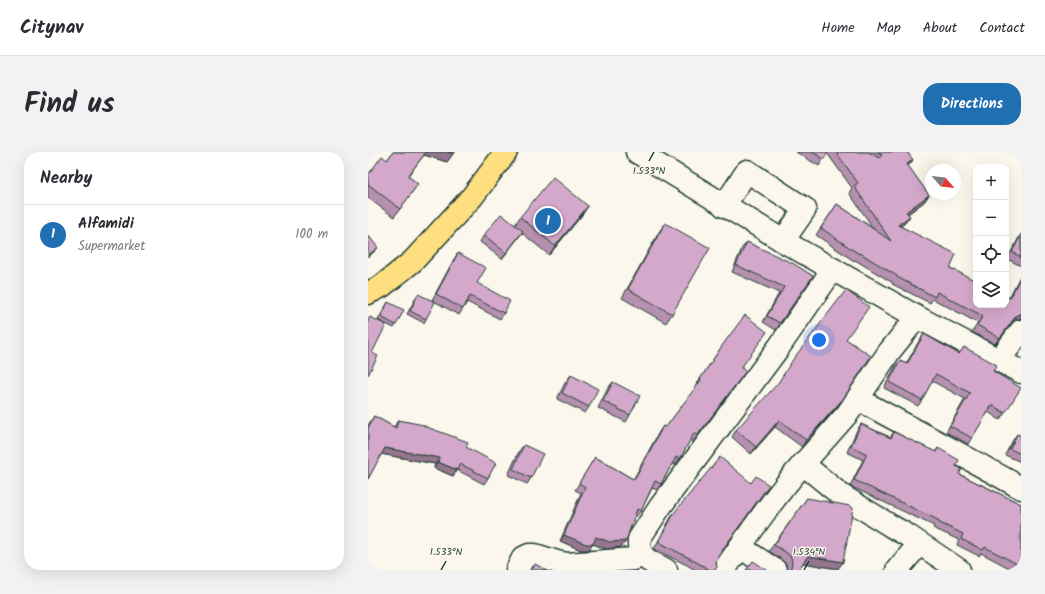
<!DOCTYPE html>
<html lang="en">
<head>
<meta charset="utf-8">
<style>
	:root { --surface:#fff; --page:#f2f2f3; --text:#2b2b33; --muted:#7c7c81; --line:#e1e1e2; --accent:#1f6fb2 }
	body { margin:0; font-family:Kalam,sans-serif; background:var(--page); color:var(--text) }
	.controls { position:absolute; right:12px; top:12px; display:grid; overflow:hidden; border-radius:8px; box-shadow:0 4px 16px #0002 }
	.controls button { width:36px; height:36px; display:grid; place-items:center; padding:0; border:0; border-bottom:1px solid var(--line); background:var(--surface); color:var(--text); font:20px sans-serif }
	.compass { position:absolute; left:557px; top:12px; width:36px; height:36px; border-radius:50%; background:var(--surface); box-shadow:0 4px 16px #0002; rotate:117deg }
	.you { position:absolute; left:451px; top:188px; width:14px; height:14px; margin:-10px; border:3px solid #fff; border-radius:50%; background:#1a73e8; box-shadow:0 0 0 6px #1a73e833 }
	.badge { display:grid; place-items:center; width:26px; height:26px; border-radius:50%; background:var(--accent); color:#fff; font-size:13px; font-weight:700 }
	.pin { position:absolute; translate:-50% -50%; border:2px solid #fff; box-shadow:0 1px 4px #0006 }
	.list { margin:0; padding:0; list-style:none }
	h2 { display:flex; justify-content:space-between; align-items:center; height:52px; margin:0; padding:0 16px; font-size:17px }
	h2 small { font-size:13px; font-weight:400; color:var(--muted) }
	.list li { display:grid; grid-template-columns:26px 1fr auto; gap:12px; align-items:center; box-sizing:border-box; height:60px; padding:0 16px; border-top:1px solid var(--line) }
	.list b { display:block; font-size:15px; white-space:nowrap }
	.list p { margin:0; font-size:13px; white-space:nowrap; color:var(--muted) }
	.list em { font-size:13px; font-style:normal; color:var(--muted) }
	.icon { flex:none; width:22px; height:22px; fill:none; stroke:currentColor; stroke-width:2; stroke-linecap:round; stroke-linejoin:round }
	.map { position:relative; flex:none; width:653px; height:418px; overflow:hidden; border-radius:16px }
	header { display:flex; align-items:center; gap:24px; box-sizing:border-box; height:56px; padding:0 20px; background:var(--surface); border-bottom:1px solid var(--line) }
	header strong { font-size:19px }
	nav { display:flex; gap:22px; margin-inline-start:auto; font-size:14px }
	.intro { display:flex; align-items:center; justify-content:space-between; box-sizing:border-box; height:96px; padding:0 24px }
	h1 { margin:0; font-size:28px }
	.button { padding:10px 18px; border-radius:16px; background:var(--accent); color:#fff; font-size:14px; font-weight:700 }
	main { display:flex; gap:24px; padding:0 24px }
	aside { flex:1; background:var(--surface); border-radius:16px; box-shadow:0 4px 16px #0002 }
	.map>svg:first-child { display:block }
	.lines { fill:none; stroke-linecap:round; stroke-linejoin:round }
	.minor-casing { stroke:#1f3d34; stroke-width:25 }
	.major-casing { stroke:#1f3d34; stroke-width:25 }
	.minor { stroke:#fbf7ec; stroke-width:22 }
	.major { stroke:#fedf80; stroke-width:22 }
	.wall { fill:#b690af; stroke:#1f3d34 }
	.shaded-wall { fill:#94768e; stroke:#1f3d34 }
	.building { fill:#d4a8cb; stroke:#1f3d34 }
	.ticks { fill:none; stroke:#1f3d34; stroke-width:1.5 }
	.ticks-label { font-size:10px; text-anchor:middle; fill:#1f3d34; stroke:#fbf7ec; stroke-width:3; stroke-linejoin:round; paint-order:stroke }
</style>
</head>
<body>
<header>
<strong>Citynav</strong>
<nav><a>Home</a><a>Map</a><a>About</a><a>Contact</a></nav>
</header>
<div class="intro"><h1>Find us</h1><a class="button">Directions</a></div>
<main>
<aside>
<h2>Nearby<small></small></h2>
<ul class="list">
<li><span class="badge">1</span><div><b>Alfamidi</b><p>Supermarket</p></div><em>100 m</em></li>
</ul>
</aside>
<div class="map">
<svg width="653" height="418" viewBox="0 0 653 418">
	<rect width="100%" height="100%" fill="#fbf7ec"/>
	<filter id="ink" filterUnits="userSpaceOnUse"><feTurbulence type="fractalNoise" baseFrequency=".025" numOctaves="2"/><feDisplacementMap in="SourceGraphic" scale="8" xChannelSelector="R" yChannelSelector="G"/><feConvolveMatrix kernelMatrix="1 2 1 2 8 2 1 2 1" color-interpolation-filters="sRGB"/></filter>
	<g filter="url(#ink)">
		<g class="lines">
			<defs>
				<g id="minor">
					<polyline points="269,0 422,93 549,165 653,220"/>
					<polyline points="356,54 379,19 437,57 415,89"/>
					<polyline points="549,165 521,200 480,261 435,312 473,343 523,374 539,383 591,418"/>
					<polyline points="631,208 653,179"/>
					<path d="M 490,247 C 544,277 599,305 653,336"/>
					<polyline points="372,395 407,418"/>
					<polyline points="149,418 155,406 161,403 167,403 189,410 199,412 252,408 266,407 274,403"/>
					<path d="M 298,418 C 284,410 269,407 271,387 L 292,355 L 411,195 L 465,117"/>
					<path d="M 356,418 C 381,382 406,345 435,312"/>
					<polyline points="529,418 551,392"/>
				</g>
				<polyline id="major" points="0,141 14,134 45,109 104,45 138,0"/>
			</defs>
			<use href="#minor" class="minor-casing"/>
			<use href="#major" class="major-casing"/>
			<use href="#minor" class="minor"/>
			<use href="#major" class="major"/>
		</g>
		<g class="wall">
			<polygon points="25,0 86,0 79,10 56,3 40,24 50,32 26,65 0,46 0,23 19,8"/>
			<polygon points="428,0 539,0 545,8 540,14 561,43 556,50 540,62 542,64 537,71 533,74 582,116 641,146 653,122 653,167 649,167 643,171 627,192 604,180 610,171 565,147 562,151 524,132 525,131 487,108 486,109 448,83 469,52 506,77 481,41 484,36 459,1 451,14"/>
			<polygon points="220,54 214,63 181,103 154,81 134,107 112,90 116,83 147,73 152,65"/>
			<polygon points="297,71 304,162 298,171 254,146 291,80"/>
			<polygon points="653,82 653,114 639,107"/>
			<polygon points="379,90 445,124 408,178 395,170 411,141 364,120 374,96"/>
			<polygon points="90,101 109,131 136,161 132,167 99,150 91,163 64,148 86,107"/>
			<polygon points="50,142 58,167 56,171 39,162"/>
			<polygon points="20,150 28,173 26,176 10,168"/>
			<polygon points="556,182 591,202 596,195 625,219 637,261 632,268 620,260 600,292 578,280 597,247 564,229 554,248 550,254 516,236 527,215 532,209 538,212 551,189"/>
			<polygon points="478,187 470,253 434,295 407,275 383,302 364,285 368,278"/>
			<polygon points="352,197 373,216 373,225 325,290 322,288 313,305 307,313 304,312 293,332 289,338 284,336 273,359 268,365 267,364 258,389 253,395 238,397 225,392 221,398 213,398 192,389 213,341 207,338 227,305 265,327 266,326 291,280 295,274 298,275 329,234 328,233"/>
			<polygon points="203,223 221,255 217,261 189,247 198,229"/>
			<polygon points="245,230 262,263 258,270 230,256 240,236"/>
			<polygon points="6,264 26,275 30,268 56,274 98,295 120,326 116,332 89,318 85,324 66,316 67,312 13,302 0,327 0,273"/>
			<polygon points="493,272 522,285 526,280 567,300 570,296 588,314 591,322 653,352 653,416 652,418 645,418 613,401 611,404 589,393 591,388 565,376 566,374 482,334 495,308 479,300 489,278"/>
			<polygon points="649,282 653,284 653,310 637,303 645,288"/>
			<polygon points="156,293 163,326 159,332 140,323 151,299"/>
			<polygon points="383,331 350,405 348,410 347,418 327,418 319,413 286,397 302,367 306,361"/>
			<polygon points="439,346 470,417 435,411 430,418 419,418 418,412 414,408 401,399"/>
		</g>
		<g class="shaded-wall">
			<polygon points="58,0 80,0 85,2 79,10 56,3"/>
			<polygon points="545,8 540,14 539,12"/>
			<polygon points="561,43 556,50 534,66 538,60"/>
			<polygon points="220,54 214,63 181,103 187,94"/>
			<polygon points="542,64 537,71 525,79 530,73"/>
			<polygon points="10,96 7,99 0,105 0,103"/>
			<polygon points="653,161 653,167 649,167 643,171 627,192 648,164"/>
			<polygon points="475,247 470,253 434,295 438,288"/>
			<polygon points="411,268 407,275 383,302 388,295"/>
			<polygon points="17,296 72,306 67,312 13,302"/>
			<polygon points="70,310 89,318 85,324 66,316"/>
			<polygon points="196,383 228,385 258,389 253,395 238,397 225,392 221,398 213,398 192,389"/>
			<polygon points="440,404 475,410 470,417 435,411"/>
		</g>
		<g class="building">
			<polygon points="25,0 35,0 36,1 36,0 58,0 40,24 50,32 32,57 0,32 0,23 14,4 19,8"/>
			<polygon points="80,0 86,0 85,2"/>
			<polygon points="444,0 460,0 456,7"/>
			<polygon points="468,0 501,0 511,6 514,3 510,0 539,0 545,8 539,12 561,43 538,60 542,64 530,73 588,102 582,116 608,129 608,153 638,153 638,144 642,146 653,124 653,161 648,164 632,186 609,173 615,164 569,140 567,145 529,125 529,124 492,101 491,102 453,76 469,52 523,89 486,34 490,31"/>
			<polygon points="185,25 220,54 187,94 152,65"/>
			<polygon points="133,62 155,79 138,101 116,83"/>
			<polygon points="297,71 342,96 304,162 260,137"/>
			<polygon points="0,83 10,96 0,103"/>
			<polygon points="653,83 653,105 644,100"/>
			<polygon points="379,90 426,112 445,124 412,171 399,164 416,135 368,113"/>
			<polygon points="90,101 118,116 109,131 142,149 136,161 102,144 95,157 68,142"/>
			<polygon points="478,138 501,155 478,187 503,204 475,247 438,288 411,268 388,295 368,278 410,231 426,206"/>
			<polygon points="50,142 67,150 58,167 42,159"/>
			<polygon points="20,150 36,158 28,173 13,165"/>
			<polygon points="377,163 399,180 373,216 378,219 329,284 326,281 313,305 312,307 308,305 293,332 287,329 273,359 269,357 258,389 242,390 228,385 225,392 218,392 196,383 217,335 211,331 227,305 265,327 265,326 267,327 295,274 298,275 333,228 332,227 356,191"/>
			<polygon points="2,165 18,173 4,201 10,204 0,223 0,168"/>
			<polygon points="556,182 591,202 596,195 629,213 625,219 653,236 637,261 624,253 604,286 582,274 602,241 568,222 554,248 521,230 532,209 539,212"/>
			<polygon points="203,223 230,237 221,255 194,241"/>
			<polygon points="245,230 272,244 262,263 235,249"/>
			<polygon points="6,264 28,276 30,268 56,273 56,274 100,290 98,295 128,311 120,326 92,312 89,318 70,310 72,306 17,296 0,327 0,276"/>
			<polygon points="493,272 523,286 526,280 568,300 570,296 591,308 588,314 594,317 591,322 653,352 653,414 617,395 615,398 593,387 595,382 570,370 570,368 486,328 499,302 483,294"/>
			<polygon points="649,282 653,284 653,302 642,297"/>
			<polygon points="156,293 175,302 163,326 145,317"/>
			<polygon points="352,305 383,331 388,324 401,333 350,404 348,410 349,415 347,418 342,418 323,407 291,390 306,361"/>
			<polygon points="439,346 482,354 485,356 475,410 440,404 430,418 422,418 424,412 423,405 419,401 406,393"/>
			<polygon points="385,409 399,418 378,418"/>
			<polygon points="167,412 178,418 164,418"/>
		</g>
	</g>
	<path class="ticks" d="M 281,9 L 286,0M 73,418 L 78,409M 436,418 L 441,409"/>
	<g class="ticks-label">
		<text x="281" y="22">1.533°N</text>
		<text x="78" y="403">1.533°N</text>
		<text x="441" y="403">1.534°N</text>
	</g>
</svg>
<div class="controls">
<button>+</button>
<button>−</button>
<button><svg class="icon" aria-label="locate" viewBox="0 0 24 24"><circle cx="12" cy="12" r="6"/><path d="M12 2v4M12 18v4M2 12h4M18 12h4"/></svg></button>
<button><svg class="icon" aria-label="layers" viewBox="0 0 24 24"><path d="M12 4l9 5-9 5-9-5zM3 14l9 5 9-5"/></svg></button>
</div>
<svg class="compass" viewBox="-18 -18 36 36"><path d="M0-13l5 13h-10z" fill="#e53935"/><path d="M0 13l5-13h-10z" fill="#7c7c81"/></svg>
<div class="you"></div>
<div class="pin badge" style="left:180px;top:69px">1</div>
</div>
</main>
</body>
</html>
